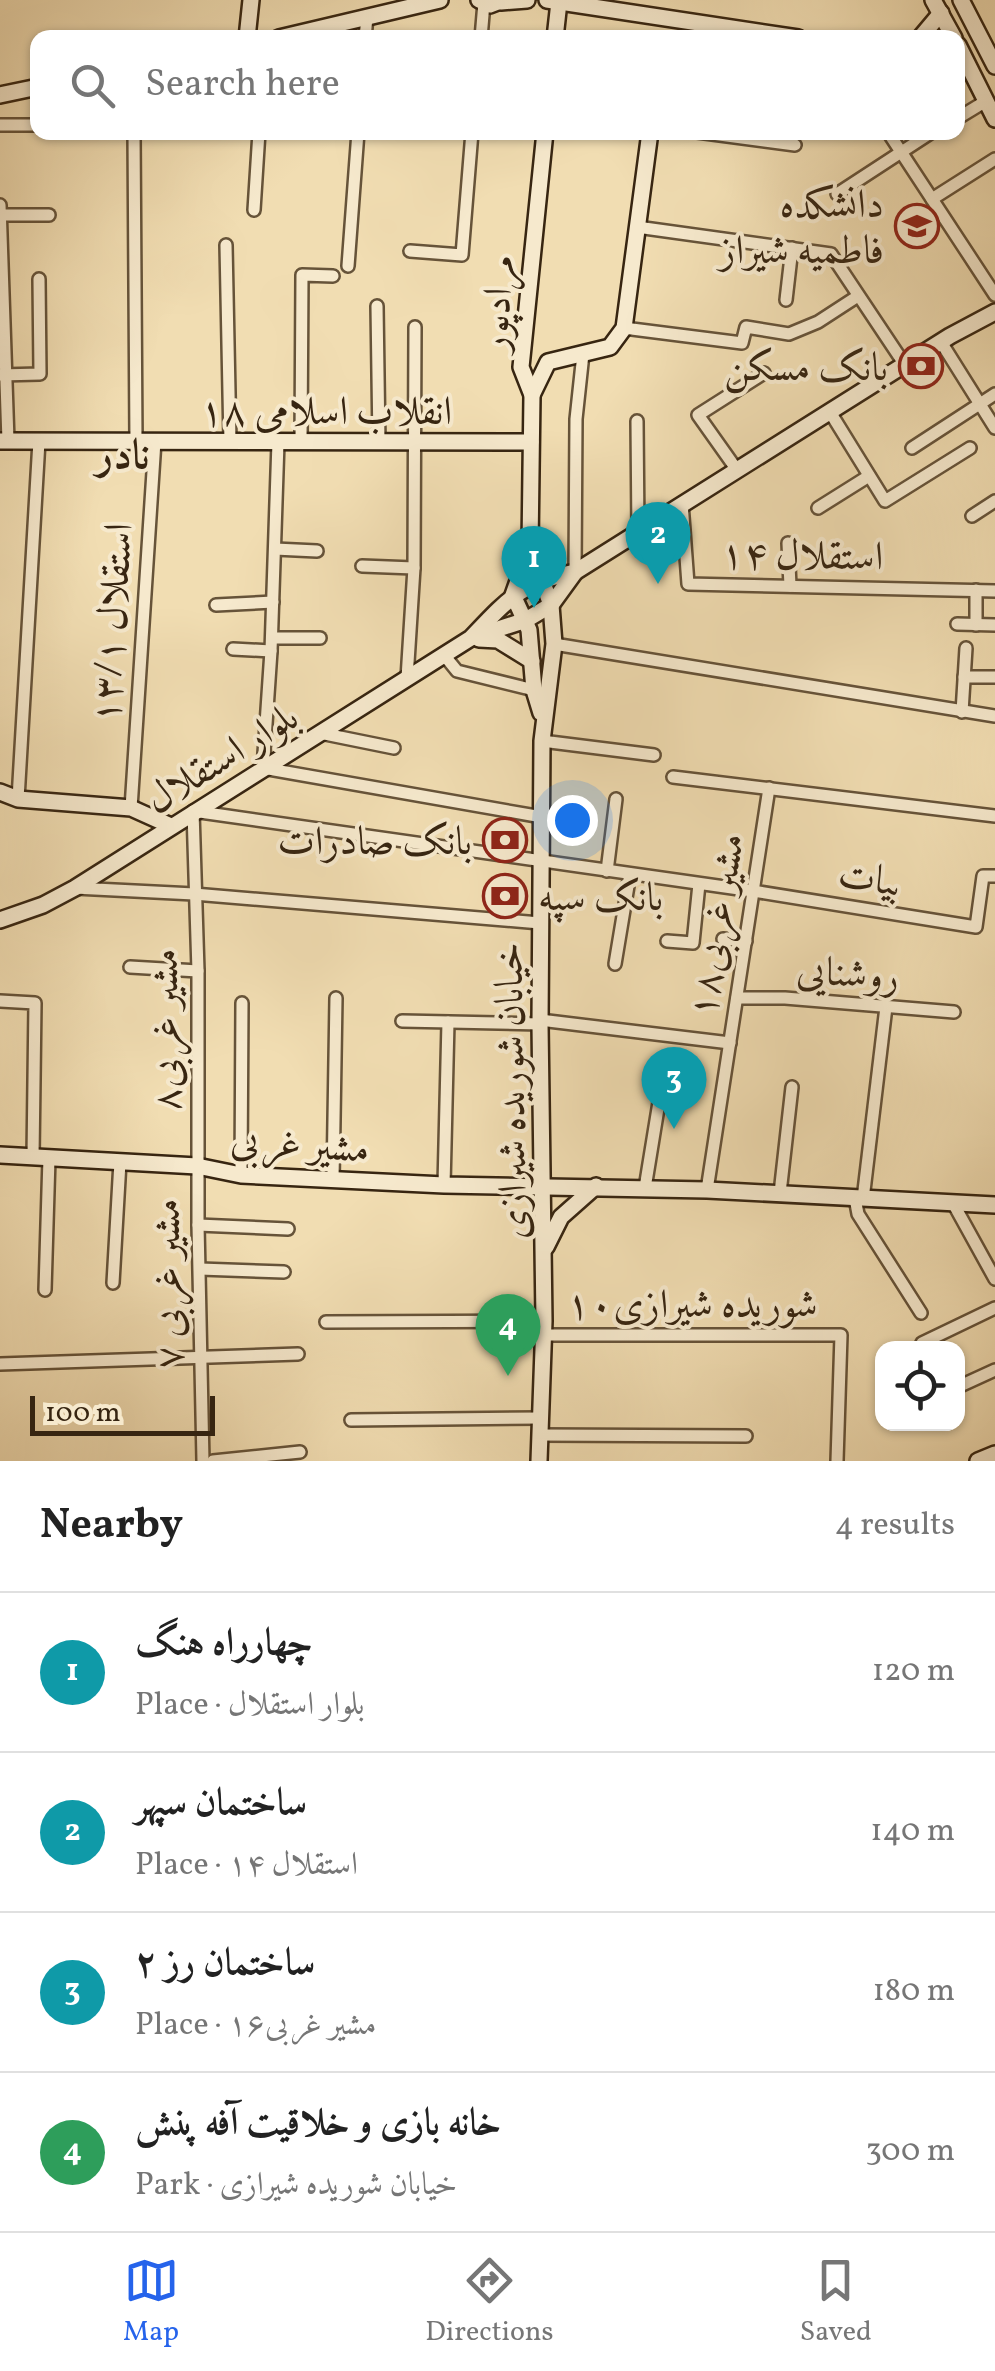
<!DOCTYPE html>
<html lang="en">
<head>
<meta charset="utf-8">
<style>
	:root { --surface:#fff; --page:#f6f6f6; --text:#222; --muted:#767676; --line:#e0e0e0; --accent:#2563eb }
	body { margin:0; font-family:Vollkorn,Amiri,serif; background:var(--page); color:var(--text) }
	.controls { position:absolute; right:30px; bottom:30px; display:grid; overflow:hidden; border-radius:20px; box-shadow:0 2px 8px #0004 }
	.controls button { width:90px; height:90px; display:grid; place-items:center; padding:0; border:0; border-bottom:2px solid var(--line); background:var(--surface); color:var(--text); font:50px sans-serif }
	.scale { position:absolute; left:30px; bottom:25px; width:185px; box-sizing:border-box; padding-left:10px; border:5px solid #372511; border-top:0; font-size:28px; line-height:35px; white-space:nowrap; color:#372511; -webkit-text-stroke:8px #f6e9cd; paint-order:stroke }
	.you { position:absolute; left:572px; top:820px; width:35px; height:35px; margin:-25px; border:8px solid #fff; border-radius:50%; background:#1a73e8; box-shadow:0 0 0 15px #1a73e833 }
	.badge { display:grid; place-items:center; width:65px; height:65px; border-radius:50%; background:var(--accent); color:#fff; font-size:32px; font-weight:700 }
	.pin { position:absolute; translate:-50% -82px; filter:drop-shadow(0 2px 5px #0008) }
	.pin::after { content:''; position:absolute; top:52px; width:35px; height:30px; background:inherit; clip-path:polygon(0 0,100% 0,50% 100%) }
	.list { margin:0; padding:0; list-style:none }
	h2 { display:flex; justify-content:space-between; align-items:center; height:130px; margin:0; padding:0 40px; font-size:42px }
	h2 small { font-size:32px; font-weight:400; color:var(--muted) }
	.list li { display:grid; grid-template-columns:65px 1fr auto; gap:30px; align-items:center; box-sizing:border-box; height:160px; padding:0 40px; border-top:2px solid var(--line) }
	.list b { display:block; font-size:38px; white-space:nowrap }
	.list p { margin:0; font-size:32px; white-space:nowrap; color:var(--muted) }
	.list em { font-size:32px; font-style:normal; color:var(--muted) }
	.icon { flex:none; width:55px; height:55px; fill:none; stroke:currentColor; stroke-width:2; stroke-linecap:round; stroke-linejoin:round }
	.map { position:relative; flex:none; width:995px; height:1461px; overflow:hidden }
	.search { position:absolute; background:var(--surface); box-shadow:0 2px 8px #0004; left:30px; right:30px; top:30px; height:110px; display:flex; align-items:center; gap:25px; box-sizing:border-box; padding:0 35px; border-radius:20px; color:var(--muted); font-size:38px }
	.sheet { height:770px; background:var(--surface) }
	nav { display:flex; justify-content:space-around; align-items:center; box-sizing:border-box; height:140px; border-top:2px solid var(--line); background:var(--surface); font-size:28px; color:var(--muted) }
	nav a { display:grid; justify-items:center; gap:5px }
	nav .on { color:var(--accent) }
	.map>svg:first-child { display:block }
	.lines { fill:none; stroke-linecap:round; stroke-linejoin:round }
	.street-casing { stroke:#665339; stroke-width:16 }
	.secondary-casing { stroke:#372511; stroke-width:20 }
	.street { stroke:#f6e9cd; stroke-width:11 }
	.secondary { stroke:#f6e9cd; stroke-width:15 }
	.labels { text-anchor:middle; stroke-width:8; stroke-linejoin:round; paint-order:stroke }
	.poi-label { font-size:40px; fill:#372511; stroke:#f6e9cd; text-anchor:end }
	.street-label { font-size:40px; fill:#372511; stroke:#f6e9cd }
	.neighbourhood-label { font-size:42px; font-weight:bold; fill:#372511; stroke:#f6e9cd }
</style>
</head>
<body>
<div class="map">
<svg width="995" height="1461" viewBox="0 0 995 1461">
	<rect width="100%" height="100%" fill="#f1ddb2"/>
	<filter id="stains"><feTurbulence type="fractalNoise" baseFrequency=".002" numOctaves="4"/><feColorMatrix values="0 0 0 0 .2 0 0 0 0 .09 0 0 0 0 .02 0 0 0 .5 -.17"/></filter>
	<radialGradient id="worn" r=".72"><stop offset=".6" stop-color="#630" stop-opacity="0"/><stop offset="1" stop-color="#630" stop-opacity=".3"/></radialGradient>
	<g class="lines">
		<defs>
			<g id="street">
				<polyline points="365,38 367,17"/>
				<polyline points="481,38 484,3"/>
				<polyline points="958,118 986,101"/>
				<polyline points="0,125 38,125"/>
				<polyline points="134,132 136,441"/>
				<polyline points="697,132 795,145"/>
				<polyline points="888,132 995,295"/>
				<polyline points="837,194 932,132"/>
				<polyline points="932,199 995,159"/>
				<polyline points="0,205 8,441"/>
				<polyline points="254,210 259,132"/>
				<polyline points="0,215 49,215"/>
				<polyline points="637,227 831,254 905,365"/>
				<polyline points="226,245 230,442"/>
				<polyline points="410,251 462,255 472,132"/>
				<polyline points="348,266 358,132"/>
				<polyline points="786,300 792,248"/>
				<polyline points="377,306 379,443"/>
				<polyline points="624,328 742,343 746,327 789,334 818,322 858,296"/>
				<polyline points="941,342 995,428"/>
				<polyline points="0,375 40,374 39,279"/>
				<polyline points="830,412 885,501 970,448"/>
				<polyline points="637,421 638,533"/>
				<polyline points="278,442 271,651 263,768 542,817"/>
				<polyline points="301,442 302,275 333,276"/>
				<polyline points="912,448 995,394"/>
				<polyline points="737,470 698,415 764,373"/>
				<polyline points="682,503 688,584 995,591"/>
				<polyline points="818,508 869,476"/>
				<polyline points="972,516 995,501"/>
				<polyline points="788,543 790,586"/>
				<polyline points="275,549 317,551"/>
				<polyline points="362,566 414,568"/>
				<polyline points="575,572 576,419 583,354"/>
				<polyline points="976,590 976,625"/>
				<polyline points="216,605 273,602"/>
				<polyline points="957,624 995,625"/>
				<polyline points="272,638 320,638"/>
				<polyline points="554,644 995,716"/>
				<polyline points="233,649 271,651"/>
				<polyline points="444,655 457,671 534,690"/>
				<polyline points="964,677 995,677"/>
				<polyline points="407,678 414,568 415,327"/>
				<polyline points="962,712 966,648"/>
				<polyline points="320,733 394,748"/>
				<polyline points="542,741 654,755"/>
				<polyline points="673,777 995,816"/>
				<polyline points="18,799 39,441"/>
				<polyline points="131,808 155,441"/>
				<polyline points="607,871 616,799"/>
				<polyline points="75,888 194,894 540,923"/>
				<polyline points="723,939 746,941"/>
				<polyline points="667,941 693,943 699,884"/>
				<polyline points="615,964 630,874"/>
				<polyline points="130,967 198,971"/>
				<polyline points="737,998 785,998 954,1012"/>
				<polyline points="0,1001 35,1003 33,1157"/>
				<polyline points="540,1020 730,1043"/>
				<polyline points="402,1021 540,1024"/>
				<polyline points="241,1175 242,1003"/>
				<polyline points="333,1180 336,998"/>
				<polyline points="444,1185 448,1022"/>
				<polyline points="645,1188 661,1090"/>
				<polyline points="707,1190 769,788"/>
				<polyline points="780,1193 792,1087"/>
				<polyline points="855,1198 858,1214 921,1313"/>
				<polyline points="863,1199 886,1007"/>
				<polyline points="953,1203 995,1279"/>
				<polyline points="198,1225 288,1229"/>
				<polyline points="200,1269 284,1272"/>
				<polyline points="113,1283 120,1162"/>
				<polyline points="45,1290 49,1158"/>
				<polyline points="326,1322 544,1321"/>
				<polyline points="544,1335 841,1335 837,1461"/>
				<polyline points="922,1343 995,1308"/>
				<polyline points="0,1364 298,1354"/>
				<polyline points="960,1386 995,1370"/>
				<polyline points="351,1420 540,1418"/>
				<polyline points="539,1435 746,1436"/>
				<polyline points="203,1461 198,1225 198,971 193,811 753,891 976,927 983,876 995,876"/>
				<polyline points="213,1461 300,1452"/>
			</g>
			<g id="secondary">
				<polyline points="479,0 490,5 503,0"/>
				<polyline points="547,0 798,38"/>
				<polyline points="933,0 954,38"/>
				<polyline points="961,0 995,66"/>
				<polyline points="501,2 527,0"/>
				<polyline points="247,38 251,0"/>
				<polyline points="279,38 440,0"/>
				<polyline points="555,38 559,2"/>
				<polyline points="920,38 941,13"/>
				<polyline points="958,45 995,119"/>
				<polyline points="0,95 38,87"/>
				<polyline points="532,395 548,362 610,347 624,328 650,132"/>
				<polyline points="0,441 531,442"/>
				<polyline points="530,547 551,605 554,644 542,741 540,1024 544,1321 539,1461"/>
				<polyline points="474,637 526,620 551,605 575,572"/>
				<polyline points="479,639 498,640 532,661"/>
				<polyline points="541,713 534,690 529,630 513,595 530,547 532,395 521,367 545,132"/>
				<polyline points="0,792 18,799 131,808 171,826"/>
				<path d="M 0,920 L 43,905 L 75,888 L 471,638 C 508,599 521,583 575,572 L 950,336 L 995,312"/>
				<polyline points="0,1155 197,1166 241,1175 444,1185 707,1190 995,1205"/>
				<polyline points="546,1247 561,1217 596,1186"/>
				<polyline points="978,1461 995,1454"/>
			</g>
		</defs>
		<use href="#street" class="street-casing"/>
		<use href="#secondary" class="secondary-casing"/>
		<use href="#street" class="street"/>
		<use href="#secondary" class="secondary"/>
	</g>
	<defs>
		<symbol id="university-ring" viewBox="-11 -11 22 22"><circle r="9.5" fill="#f6e9cd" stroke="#8f2418" stroke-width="1.5"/><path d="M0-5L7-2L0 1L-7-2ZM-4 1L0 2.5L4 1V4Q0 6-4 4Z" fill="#8f2418"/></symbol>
		<symbol id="bank-ring" viewBox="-11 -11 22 22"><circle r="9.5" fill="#f6e9cd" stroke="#8f2418" stroke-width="1.5"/><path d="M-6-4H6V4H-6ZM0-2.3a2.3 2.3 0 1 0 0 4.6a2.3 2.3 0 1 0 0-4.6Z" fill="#8f2418"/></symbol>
	</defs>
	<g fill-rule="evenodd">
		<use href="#university-ring" x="892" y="201" width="50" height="50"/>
		<use href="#bank-ring" x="896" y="341" width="50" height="50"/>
		<use href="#bank-ring" x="480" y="815" width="50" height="50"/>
		<use href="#bank-ring" x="480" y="871" width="50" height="50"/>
	</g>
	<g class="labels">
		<g class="poi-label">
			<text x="884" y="217">دانشکده<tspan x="884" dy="46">فاطمیه شیراز</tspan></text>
			<text x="888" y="380">بانک مسکن</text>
			<text x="472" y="854">بانک صادرات</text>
			<text x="538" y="910" text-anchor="start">بانک سپه</text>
		</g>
		<g class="street-label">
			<text transform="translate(496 303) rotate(-85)" y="14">مرادپور</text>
			<text x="326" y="424">۱۸ انقلاب اسلامی</text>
			<text transform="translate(802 554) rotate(1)" y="14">استقلال ۱۴</text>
			<text transform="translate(111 623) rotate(-86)" y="14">۱۳/۱ استقلال</text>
			<text transform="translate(221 757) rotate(-32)" y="14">بلوار استقلال</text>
			<text transform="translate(870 877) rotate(9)" y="14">بیات</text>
			<text transform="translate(715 925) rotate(-81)" y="14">مشیر غربی۱۸</text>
			<text transform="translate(848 972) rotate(4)" y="14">روشنایی</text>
			<text transform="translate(164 1030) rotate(-91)" y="14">مشیر غربی۸</text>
			<text transform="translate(510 1091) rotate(-91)" y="14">خیابان شوریده شیرازی</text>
			<text transform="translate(300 1143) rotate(4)" y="14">مشیر غربی</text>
			<text transform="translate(166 1284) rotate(-91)" y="14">مشیر غربی ۷</text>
			<text x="692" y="1317">۱۰شوریده شیرازی</text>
		</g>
		<g class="neighbourhood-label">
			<text x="123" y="468">نادر</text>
		</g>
	</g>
	<rect width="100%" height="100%" filter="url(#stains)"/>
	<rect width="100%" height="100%" fill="url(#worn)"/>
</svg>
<div class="controls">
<button><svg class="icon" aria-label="locate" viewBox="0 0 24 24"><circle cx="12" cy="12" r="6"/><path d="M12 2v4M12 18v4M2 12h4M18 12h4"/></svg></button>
</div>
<div class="scale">100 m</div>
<div class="you"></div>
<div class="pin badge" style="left:534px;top:608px;background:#0f9aa8">1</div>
<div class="pin badge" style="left:658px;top:584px;background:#0f9aa8">2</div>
<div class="pin badge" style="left:674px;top:1129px;background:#0f9aa8">3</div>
<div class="pin badge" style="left:508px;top:1376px;background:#2e9e5b">4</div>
<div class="search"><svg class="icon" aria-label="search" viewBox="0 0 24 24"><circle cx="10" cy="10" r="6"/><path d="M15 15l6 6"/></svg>Search here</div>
</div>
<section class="sheet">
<h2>Nearby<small>4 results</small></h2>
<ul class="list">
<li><span class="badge" style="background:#0f9aa8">1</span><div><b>چهارراه هنگ</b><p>Place · بلوار استقلال</p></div><em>120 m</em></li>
<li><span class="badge" style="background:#0f9aa8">2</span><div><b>ساختمان سپهر</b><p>Place · استقلال ۱۴</p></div><em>140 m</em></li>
<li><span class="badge" style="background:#0f9aa8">3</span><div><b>ساختمان رز ۲</b><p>Place · مشیر غربی۱۶</p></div><em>180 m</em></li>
<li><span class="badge" style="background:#2e9e5b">4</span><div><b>خانه بازی و خلاقیت آفه پنش</b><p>Park · خیابان شوریده شیرازی</p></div><em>300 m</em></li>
</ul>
</section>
<nav>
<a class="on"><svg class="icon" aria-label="map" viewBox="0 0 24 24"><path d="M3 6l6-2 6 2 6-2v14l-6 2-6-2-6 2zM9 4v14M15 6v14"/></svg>Map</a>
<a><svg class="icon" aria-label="directions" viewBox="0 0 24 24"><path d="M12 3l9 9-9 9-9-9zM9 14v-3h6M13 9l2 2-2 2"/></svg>Directions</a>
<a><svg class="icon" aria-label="saved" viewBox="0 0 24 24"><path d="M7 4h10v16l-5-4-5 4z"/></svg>Saved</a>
</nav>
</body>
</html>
